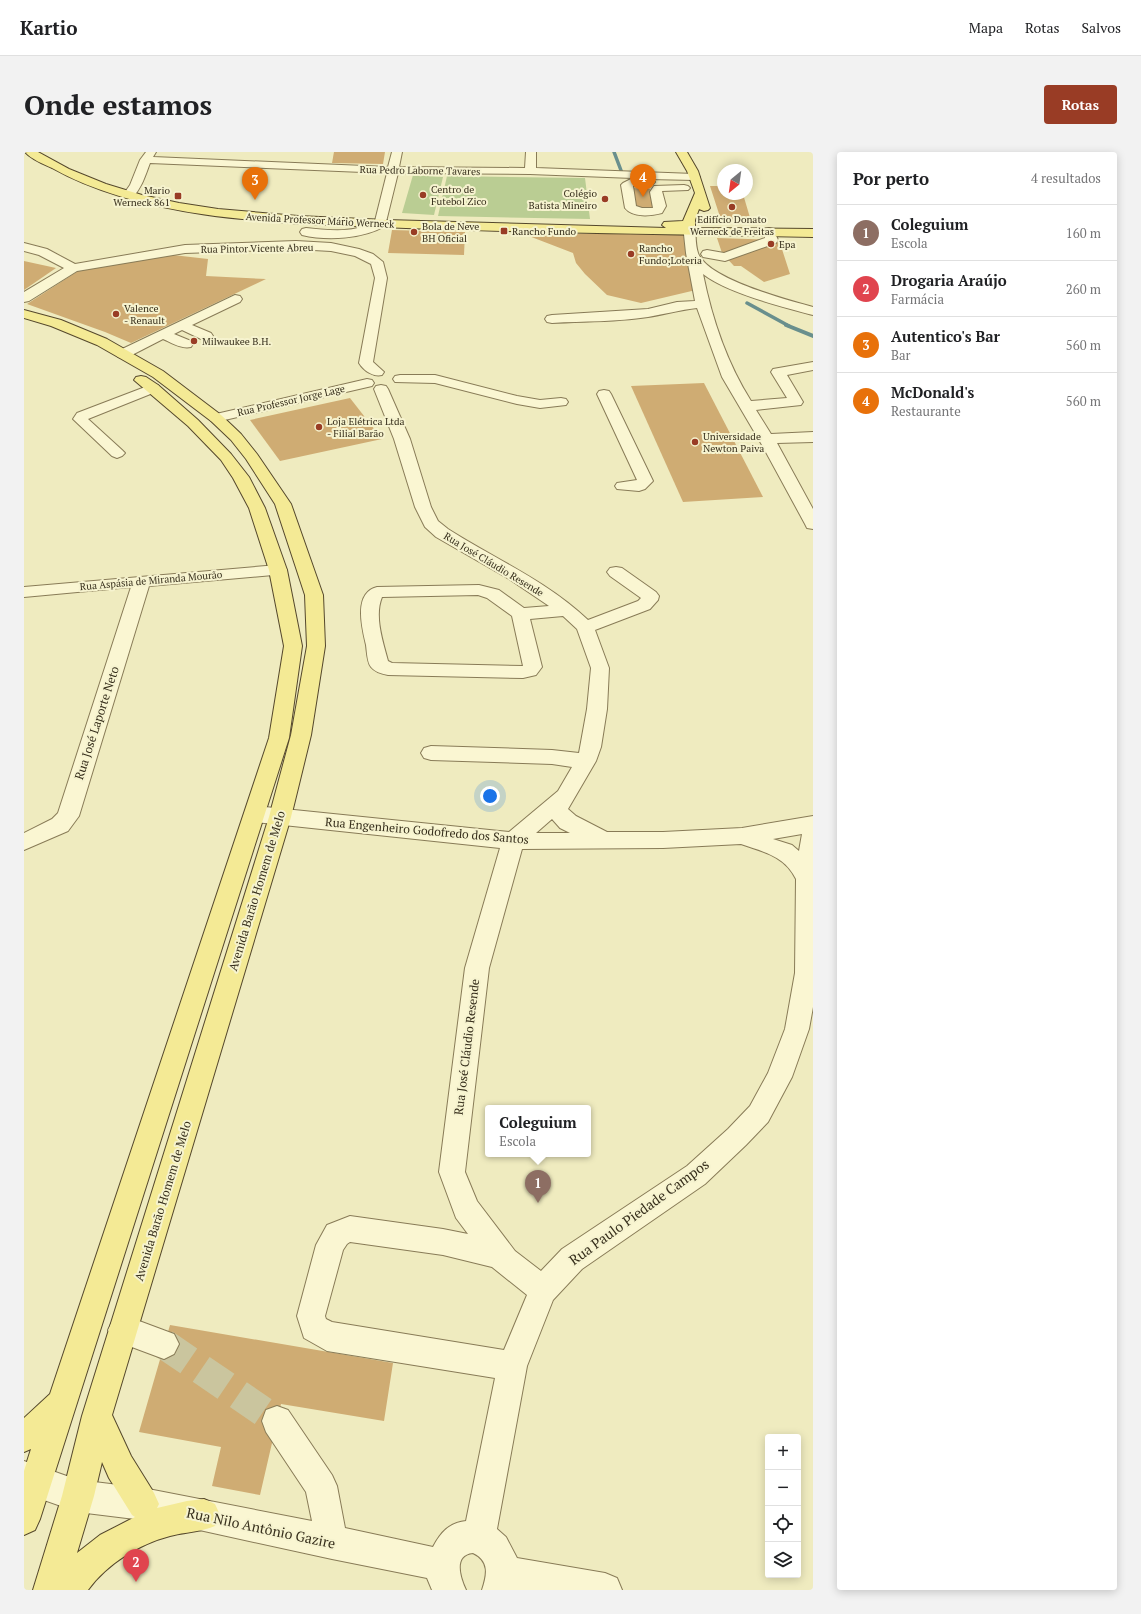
<!DOCTYPE html>
<html lang="pt">
<head>
<meta charset="utf-8">
<style>
	:root { --surface:#fff; --page:#f2f2f2; --text:#202124; --muted:#757577; --line:#e0e0e0; --accent:#993c25 }
	body { margin:0; font-family:"PT Serif",serif; background:var(--page); color:var(--text) }
	.controls { position:absolute; right:12px; bottom:12px; display:grid; overflow:hidden; border-radius:4px; box-shadow:0 2px 10px #0003 }
	.controls button { width:36px; height:36px; display:grid; place-items:center; padding:0; border:0; border-bottom:1px solid var(--line); background:var(--surface); color:var(--text); font:20px sans-serif }
	.compass { position:absolute; left:693px; top:12px; width:36px; height:36px; border-radius:50%; background:var(--surface); box-shadow:0 2px 10px #0003; rotate:209deg }
	.you { position:absolute; left:466px; top:644px; width:14px; height:14px; margin:-10px; border:3px solid #fff; border-radius:50%; background:#1a73e8; box-shadow:0 0 0 6px #1a73e833 }
	.badge { display:grid; place-items:center; width:26px; height:26px; border-radius:50%; background:var(--accent); color:#fff; font-size:13px; font-weight:700 }
	.pin { position:absolute; translate:-50% -33px; filter:drop-shadow(0 1px 2px #0008) }
	.pin::after { content:''; position:absolute; top:21px; width:14px; height:12px; background:inherit; clip-path:polygon(0 0,100% 0,50% 100%) }
	.popup { position:absolute; left:461px; top:953px; width:106px; height:52px; box-sizing:border-box; display:grid; place-content:center; border-radius:4px; background:var(--surface); filter:drop-shadow(0 1px 3px #0005); font-size:13px; white-space:nowrap; color:var(--muted) }
	.popup b { font-size:15px; color:var(--text) }
	.popup::after { content:''; position:absolute; left:50%; top:100%; margin-left:-8px; border:8px solid transparent; border-top-color:var(--surface) }
	.list { margin:0; padding:0; list-style:none }
	h2 { display:flex; justify-content:space-between; align-items:center; height:52px; margin:0; padding:0 16px; font-size:17px }
	h2 small { font-size:13px; font-weight:400; color:var(--muted) }
	.list li { display:grid; grid-template-columns:26px 1fr auto; gap:12px; align-items:center; box-sizing:border-box; height:56px; padding:0 16px; border-top:1px solid var(--line) }
	.list b { display:block; font-size:15px; white-space:nowrap }
	.list p { margin:0; font-size:13px; white-space:nowrap; color:var(--muted) }
	.list em { font-size:13px; font-style:normal; color:var(--muted) }
	.icon { flex:none; width:22px; height:22px; fill:none; stroke:currentColor; stroke-width:2; stroke-linecap:round; stroke-linejoin:round }
	.map { position:relative; flex:none; width:789px; height:1438px; overflow:hidden; border-radius:4px }
	header { display:flex; align-items:center; gap:24px; box-sizing:border-box; height:56px; padding:0 20px; background:var(--surface); border-bottom:1px solid var(--line) }
	header strong { font-size:19px }
	nav { display:flex; gap:22px; margin-inline-start:auto; font-size:14px }
	.intro { display:flex; align-items:center; justify-content:space-between; box-sizing:border-box; height:96px; padding:0 24px }
	h1 { margin:0; font-size:28px }
	.button { padding:10px 18px; border-radius:4px; background:var(--accent); color:#fff; font-size:14px; font-weight:700 }
	main { display:flex; gap:24px; padding:0 24px }
	aside { flex:1; background:var(--surface); border-radius:4px; box-shadow:0 2px 10px #0003 }
	.map>svg:first-child { display:block }
	.green { fill:#bacd93 }
	.lines { fill:none; stroke-linecap:round; stroke-linejoin:round }
	.stream-far1 { stroke:#698f8d; stroke-width:3.5 }
	.stream { stroke:#698f8d; stroke-width:4 }
	.building { fill:#cfac73 }
	.minor-tunnel { stroke:#cac59e; stroke-width:30; stroke-dasharray:30 15; stroke-linecap:butt }
	.minor-casing { stroke:#887b57; stroke-width:2 }
	.major-casing { stroke:#55482c; stroke-width:2 }
	.minor { fill:#faf6d2; fill-rule:evenodd }
	.major { fill:#f4ea95; fill-rule:evenodd }
	.poi-dot { fill:#993c25; stroke:#f6f3cf; stroke-width:1.5 }
	.labels { text-anchor:middle; stroke-width:4; stroke-linejoin:round; paint-order:stroke }
	.far-street-label { font-size:10px; fill:#372f1c; stroke:#f6f3cf }
	.far-poi-label { font-size:10px; fill:#372f1c; stroke:#f6f3cf; text-anchor:start }
	.street-label { font-size:12px; fill:#372f1c; stroke:#f6f3cf }
	.near-street-label { font-size:14px; fill:#372f1c; stroke:#f6f3cf }
</style>
</head>
<body>
<header>
<strong>Kartio</strong>
<nav><a>Mapa</a><a>Rotas</a><a>Salvos</a></nav>
</header>
<div class="intro"><h1>Onde estamos</h1><a class="button">Rotas</a></div>
<main>
<div class="map">
<svg width="789" height="1438" viewBox="0 0 789 1438">
	<rect width="100%" height="100%" fill="#efebbf"/>
	<g class="green">
		<polygon points="389,23 419,25 410,63 378,61"/>
		<polygon points="423,24 561,26 566,67 414,64"/>
	</g>
	<g class="lines">
		<g class="stream-far1">
			<polyline points="590,0 598,21"/>
			<polyline points="723,151 765,174"/>
		</g>
		<polyline class="stream" points="762,173 789,184"/>
	</g>
	<g class="building">
		<polygon points="310,0 361,0 359,12 308,11"/>
		<polygon points="686,34 699,34 699,42 719,42 727,69 697,68"/>
		<polygon points="607,36 626,37 633,54 631,58 610,55"/>
		<polygon points="368,78 441,80 440,103 364,101"/>
		<polygon points="497,81 661,82 672,138 617,151 583,143 561,122 552,111 549,101"/>
		<polygon points="693,86 755,88 766,122 740,130 717,114 710,114 698,101"/>
		<polygon points="149,103 184,107 182,124 242,127 107,191 81,180 3,152 54,119"/>
		<polygon points="0,109 32,116 0,138"/>
		<polygon points="680,231 739,345 659,350 607,234"/>
		<polygon points="326,246 358,287 256,309 226,268"/>
		<polygon points="146,1173 369,1211 360,1269 257,1252 236,1343 188,1334 197,1295 115,1280"/>
	</g>
	<g class="lines">
		<polyline class="minor-tunnel" points="140,1192 253,1269"/>
		<defs>
			<g id="minor">
				<path d="M 122,0 L 132,0 L 129,5 L 364,15 L 368,0 L 378,0 L 375,15 L 501,16 L 502,0 L 512,0 L 512,16 L 670,22 L 676,25 L 670,28 L 625,27 L 631,30 L 629,32 L 613,32 L 609,34 L 612,54 L 618,56 L 629,56 L 626,40 L 630,34 L 660,33 L 664,34 L 666,36 L 664,38 L 638,39 L 642,54 L 638,61 C 627,64 609,66 601,56 L 597,33 L 599,31 L 609,26 L 506,22 L 374,21 L 361,74 C 339,87 303,89 278,83 L 276,80 L 278,77 L 282,76 C 305,78 330,82 351,69 L 363,21 L 126,11 C 121,24 118,35 109,45 L 101,45 L 99,43 L 106,33 L 116,8 Z"/>
				<path d="M 665,69 L 669,70 L 671,73 C 672,82 671,92 674,101 C 683,127 763,148 789,155 L 789,163 C 759,155 703,141 679,122 C 688,167 703,211 727,249 L 763,246 L 747,220 L 749,217 L 789,210 L 789,218 L 763,223 L 779,250 L 777,253 L 732,258 L 747,282 L 789,280 L 789,290 L 753,291 L 789,357 L 789,377 L 783,376 L 781,372 L 738,293 L 698,225 L 673,156 C 656,158 641,162 624,165 C 593,170 560,169 528,171 L 523,170 L 521,167 L 523,164 L 528,163 L 624,157 L 653,150 L 671,149 L 662,101 L 659,73 L 661,70 Z"/>
				<polygon points="745,76 749,77 754,88 752,91 701,109 679,105 677,102 679,99 683,98 700,101 741,86 739,80 741,77"/>
				<path d="M 272,89 L 307,91 L 335,97 L 349,102 L 359,110 L 363,126 L 349,210 L 360,220 L 358,223 C 349,225 340,219 335,211 L 351,126 L 347,112 L 331,104 L 307,99 L 272,97 L 161,101 L 53,119 L 5,149 L 0,150 L 0,140 L 40,116 L 15,103 L 0,99 L 0,91 L 23,97 L 51,112 L 161,93 Z"/>
				<path d="M 211,143 L 216,144 L 218,147 L 216,150 L 168,173 L 187,181 L 189,184 L 187,187 L 177,187 L 158,178 L 150,182 L 167,189 L 169,192 L 167,195 C 157,197 148,191 139,187 L 104,205 L 99,206 L 94,205 L 92,202 L 94,199 Z"/>
				<polygon points="376,223 411,223 493,244 516,248 537,246 542,247 544,250 542,253 516,256 493,252 411,231 371,230 369,227 371,224"/>
				<polygon points="343,227 348,228 350,231 348,234 192,270 187,269 185,266 187,263 192,262"/>
				<polygon points="129,232 134,233 136,236 134,239 64,267 98,298 101,301 98,304 93,306 88,304 49,267 53,261"/>
				<path d="M 357,233 L 362,234 L 364,237 L 386,287 L 407,355 L 414,369 L 424,377 C 471,407 523,429 564,468 L 614,449 L 617,446 L 586,424 L 583,420 L 586,416 L 592,415 L 598,416 L 632,440 L 635,444 L 634,448 L 626,457 L 571,478 L 585,516 L 583,557 L 577,595 L 572,609 L 544,657 L 552,664 L 583,680 L 639,680 L 718,676 L 789,664 L 789,855 L 785,877 L 768,925 L 744,970 L 722,993 L 681,1032 L 558,1117 L 529,1148 L 503,1214 L 473,1377 L 482,1385 L 493,1406 L 581,1421 L 593,1426 L 598,1438 L 458,1438 C 463,1423 466,1409 449,1401 C 429,1403 436,1425 442,1438 L 408,1438 L 403,1426 L 308,1407 L 180,1379 L 119,1368 L 54,1360 L 0,1341 L 0,1309 L 54,1328 L 119,1336 L 288,1369 L 282,1340 L 242,1280 L 238,1269 L 242,1258 L 253,1254 L 264,1258 L 308,1323 L 313,1334 L 321,1376 L 409,1395 C 417,1380 425,1371 442,1369 L 471,1226 L 303,1199 L 280,1186 L 273,1164 L 292,1093 L 303,1073 L 326,1064 L 419,1077 L 444,1082 L 432,1066 L 415,1020 L 441,816 L 476,696 L 231,670 L 224,667 L 220,662 L 224,657 L 231,654 L 485,680 L 534,639 L 548,615 L 528,612 L 407,608 L 400,606 L 397,601 L 400,596 L 407,594 L 528,598 L 555,601 L 563,557 L 567,516 L 553,477 L 539,464 L 506,467 L 518,515 L 512,523 L 499,526 L 364,523 C 358,522 351,520 347,515 C 343,510 343,500 342,493 C 338,476 329,441 353,435 L 455,433 L 475,438 L 500,456 L 525,454 L 485,427 L 412,385 L 401,375 L 391,355 L 370,287 L 350,237 L 352,234 ZM 454,443 L 463,446 L 488,464 L 499,514 L 368,511 L 364,509 C 359,490 350,464 358,445 ZM 528,667 L 536,676 L 546,681 L 512,681 ZM 778,682 L 775,699 L 768,693 L 749,687 ZM 717,692 C 740,700 761,704 772,727 L 771,821 L 761,877 L 744,921 L 726,954 L 704,977 L 663,1014 L 538,1097 L 517,1119 L 491,1099 L 453,1049 L 441,1020 L 465,816 L 498,697 L 639,696 ZM 326,1090 L 419,1103 L 468,1115 L 503,1143 L 480,1198 L 308,1170 L 302,1167 L 301,1164 L 319,1098 L 323,1092 Z"/>
				<polygon points="580,238 585,239 587,242 629,329 621,337 615,339 593,337 591,334 593,331 613,328 573,242 575,239"/>
				<polygon points="254,413 260,414 263,418 260,422 125,434 55,664 44,679 0,698 0,681 28,667 34,661 107,435 0,445 0,435"/>
				<polygon points="99,1163 150,1182 155,1192 150,1202 140,1207 89,1188 84,1178 89,1168"/>
			</g>
			<g id="major">
				<path d="M 1,0 L 14,0 L 45,17 L 82,32 L 118,43 L 155,51 L 194,57 L 274,64 L 362,68 L 642,76 L 638,73 L 640,70 L 659,69 L 671,41 L 663,19 L 652,0 L 663,0 L 674,19 L 686,56 L 684,58 L 680,59 L 675,57 L 671,68 L 671,73 L 666,76 L 789,77 L 789,85 C 653,82 518,81 382,76 C 270,71 128,72 28,16 C 19,12 7,7 1,0 Z"/>
				<path d="M 0,158 L 37,168 L 83,187 L 139,219 L 197,263 L 217,282 L 233,302 L 267,352 L 299,443 L 301,494 L 287,583 L 267,665 L 88,1263 L 107,1304 L 130,1341 L 135,1352 L 133,1356 L 163,1349 L 180,1347 L 191,1352 L 196,1363 L 191,1374 C 177,1380 161,1380 146,1384 C 115,1392 83,1412 64,1438 L 9,1438 L 38,1344 L 58,1264 L 245,665 L 267,583 L 283,494 L 281,443 L 251,352 L 222,307 L 207,288 L 187,269 L 129,225 L 73,193 L 27,174 L 0,166 ZM 78,1310 L 85,1326 L 108,1363 L 111,1365 L 76,1383 L 53,1401 L 70,1344 Z"/>
				<polygon points="117,224 122,225 134,233 174,268 207,302 225,325 241,356 263,418 278,494 265,586 16,1367 11,1378 0,1383 0,1319 7,1297 0,1300 0,1266 26,1242 245,586 260,494 245,418 225,356 209,326 197,308 164,274 110,228 112,225"/>
			</g>
		</defs>
		<use href="#minor" class="minor-casing"/>
		<use href="#major" class="major-casing"/>
		<use href="#minor" class="minor"/>
		<use href="#major" class="major"/>
	</g>
	<g class="poi-dot">
		<circle cx="399" cy="43" r="4"/>
		<rect x="150" y="40" width="8" height="8" rx="2"/>
		<circle cx="581" cy="47" r="4"/>
		<circle cx="708" cy="55" r="4"/>
		<rect x="476" y="75" width="8" height="8" rx="2"/>
		<circle cx="390" cy="80" r="4"/>
		<circle cx="747" cy="92" r="4"/>
		<circle cx="607" cy="102" r="4"/>
		<circle cx="92" cy="162" r="4"/>
		<circle cx="170" cy="189" r="4"/>
		<circle cx="295" cy="275" r="4"/>
		<circle cx="671" cy="290" r="4"/>
	</g>
	<g class="labels">
		<g class="far-street-label">
			<text transform="translate(396 18) rotate(1)" y="4">Rua Pedro Laborne Tavares</text>
			<text transform="translate(296 68) rotate(3)" y="4">Avenida Professor Mário Werneck</text>
			<text transform="translate(233 96) rotate(-1)" y="4">Rua Pintor Vicente Abreu</text>
			<text transform="translate(267 248) rotate(-13)" y="4">Rua Professor Jorge Lage</text>
			<text transform="translate(470 412) rotate(31)" y="4">Rua José Cláudio Resende</text>
			<text transform="translate(127 428) rotate(-5)" y="4">Rua Aspásia de Miranda Mourão</text>
		</g>
		<g class="far-poi-label">
			<text x="407" y="41">Centro de<tspan x="407" dy="12">Futebol Zico</tspan></text>
			<text x="146" y="42" text-anchor="end">Mario<tspan x="146" dy="12">Werneck 861</tspan></text>
			<text x="573" y="45" text-anchor="end">Colégio<tspan x="573" dy="12">Batista Mineiro</tspan></text>
			<text x="708" y="71" text-anchor="middle">Edifício Donato<tspan x="708" dy="12">Werneck de Freitas</tspan></text>
			<text x="398" y="78">Bola de Neve<tspan x="398" dy="12">BH Oficial</tspan></text>
			<text x="488" y="83">Rancho Fundo</text>
			<text x="755" y="96">Epa</text>
			<text x="615" y="100">Rancho<tspan x="615" dy="12">Fundo;Loteria</tspan></text>
			<text x="100" y="160">Valence<tspan x="100" dy="12">- Renault</tspan></text>
			<text x="178" y="193">Milwaukee B.H.</text>
			<text x="303" y="273">Loja Elétrica Ltda<tspan x="303" dy="12">- Filial Barão</tspan></text>
			<text x="679" y="288">Universidade<tspan x="679" dy="12">Newton Paiva</tspan></text>
		</g>
		<g class="street-label">
			<text transform="translate(73 571) rotate(-72)" y="4">Rua José Laporte Neto</text>
			<text transform="translate(403 679) rotate(5)" y="4">Rua Engenheiro Godofredo dos Santos</text>
			<text transform="translate(233 739) rotate(-73)" y="4">Avenida Barão Homem de Melo</text>
			<text transform="translate(443 895) rotate(-83)" y="4">Rua José Cláudio Resende</text>
			<text transform="translate(139 1049) rotate(-73)" y="4">Avenida Barão Homem de Melo</text>
		</g>
		<g class="near-street-label">
			<text transform="translate(615 1060) rotate(-36)" y="5">Rua Paulo Piedade Campos</text>
			<text transform="translate(237 1376) rotate(12)" y="5">Rua Nilo Antônio Gazire</text>
		</g>
	</g>
</svg>
<div class="controls">
<button>+</button>
<button>−</button>
<button><svg class="icon" aria-label="locate" viewBox="0 0 24 24"><circle cx="12" cy="12" r="6"/><path d="M12 2v4M12 18v4M2 12h4M18 12h4"/></svg></button>
<button><svg class="icon" aria-label="layers" viewBox="0 0 24 24"><path d="M12 4l9 5-9 5-9-5zM3 14l9 5 9-5"/></svg></button>
</div>
<svg class="compass" viewBox="-18 -18 36 36"><path d="M0-13l5 13h-10z" fill="#e53935"/><path d="M0 13l5-13h-10z" fill="#757577"/></svg>
<div class="you"></div>
<div class="pin badge" style="left:514px;top:1051px;background:#8d6e63">1</div>
<div class="popup"><b>Coleguium</b>Escola</div>
<div class="pin badge" style="left:112px;top:1430px;background:#e0444e">2</div>
<div class="pin badge" style="left:231px;top:48px;background:#e8710a">3</div>
<div class="pin badge" style="left:619px;top:45px;background:#e8710a">4</div>
</div>
<aside>
<h2>Por perto<small>4 resultados</small></h2>
<ul class="list">
<li><span class="badge" style="background:#8d6e63">1</span><div><b>Coleguium</b><p>Escola</p></div><em>160 m</em></li>
<li><span class="badge" style="background:#e0444e">2</span><div><b>Drogaria Araújo</b><p>Farmácia</p></div><em>260 m</em></li>
<li><span class="badge" style="background:#e8710a">3</span><div><b>Autentico's Bar</b><p>Bar</p></div><em>560 m</em></li>
<li><span class="badge" style="background:#e8710a">4</span><div><b>McDonald's</b><p>Restaurante</p></div><em>560 m</em></li>
</ul>
</aside>
</main>
</body>
</html>
